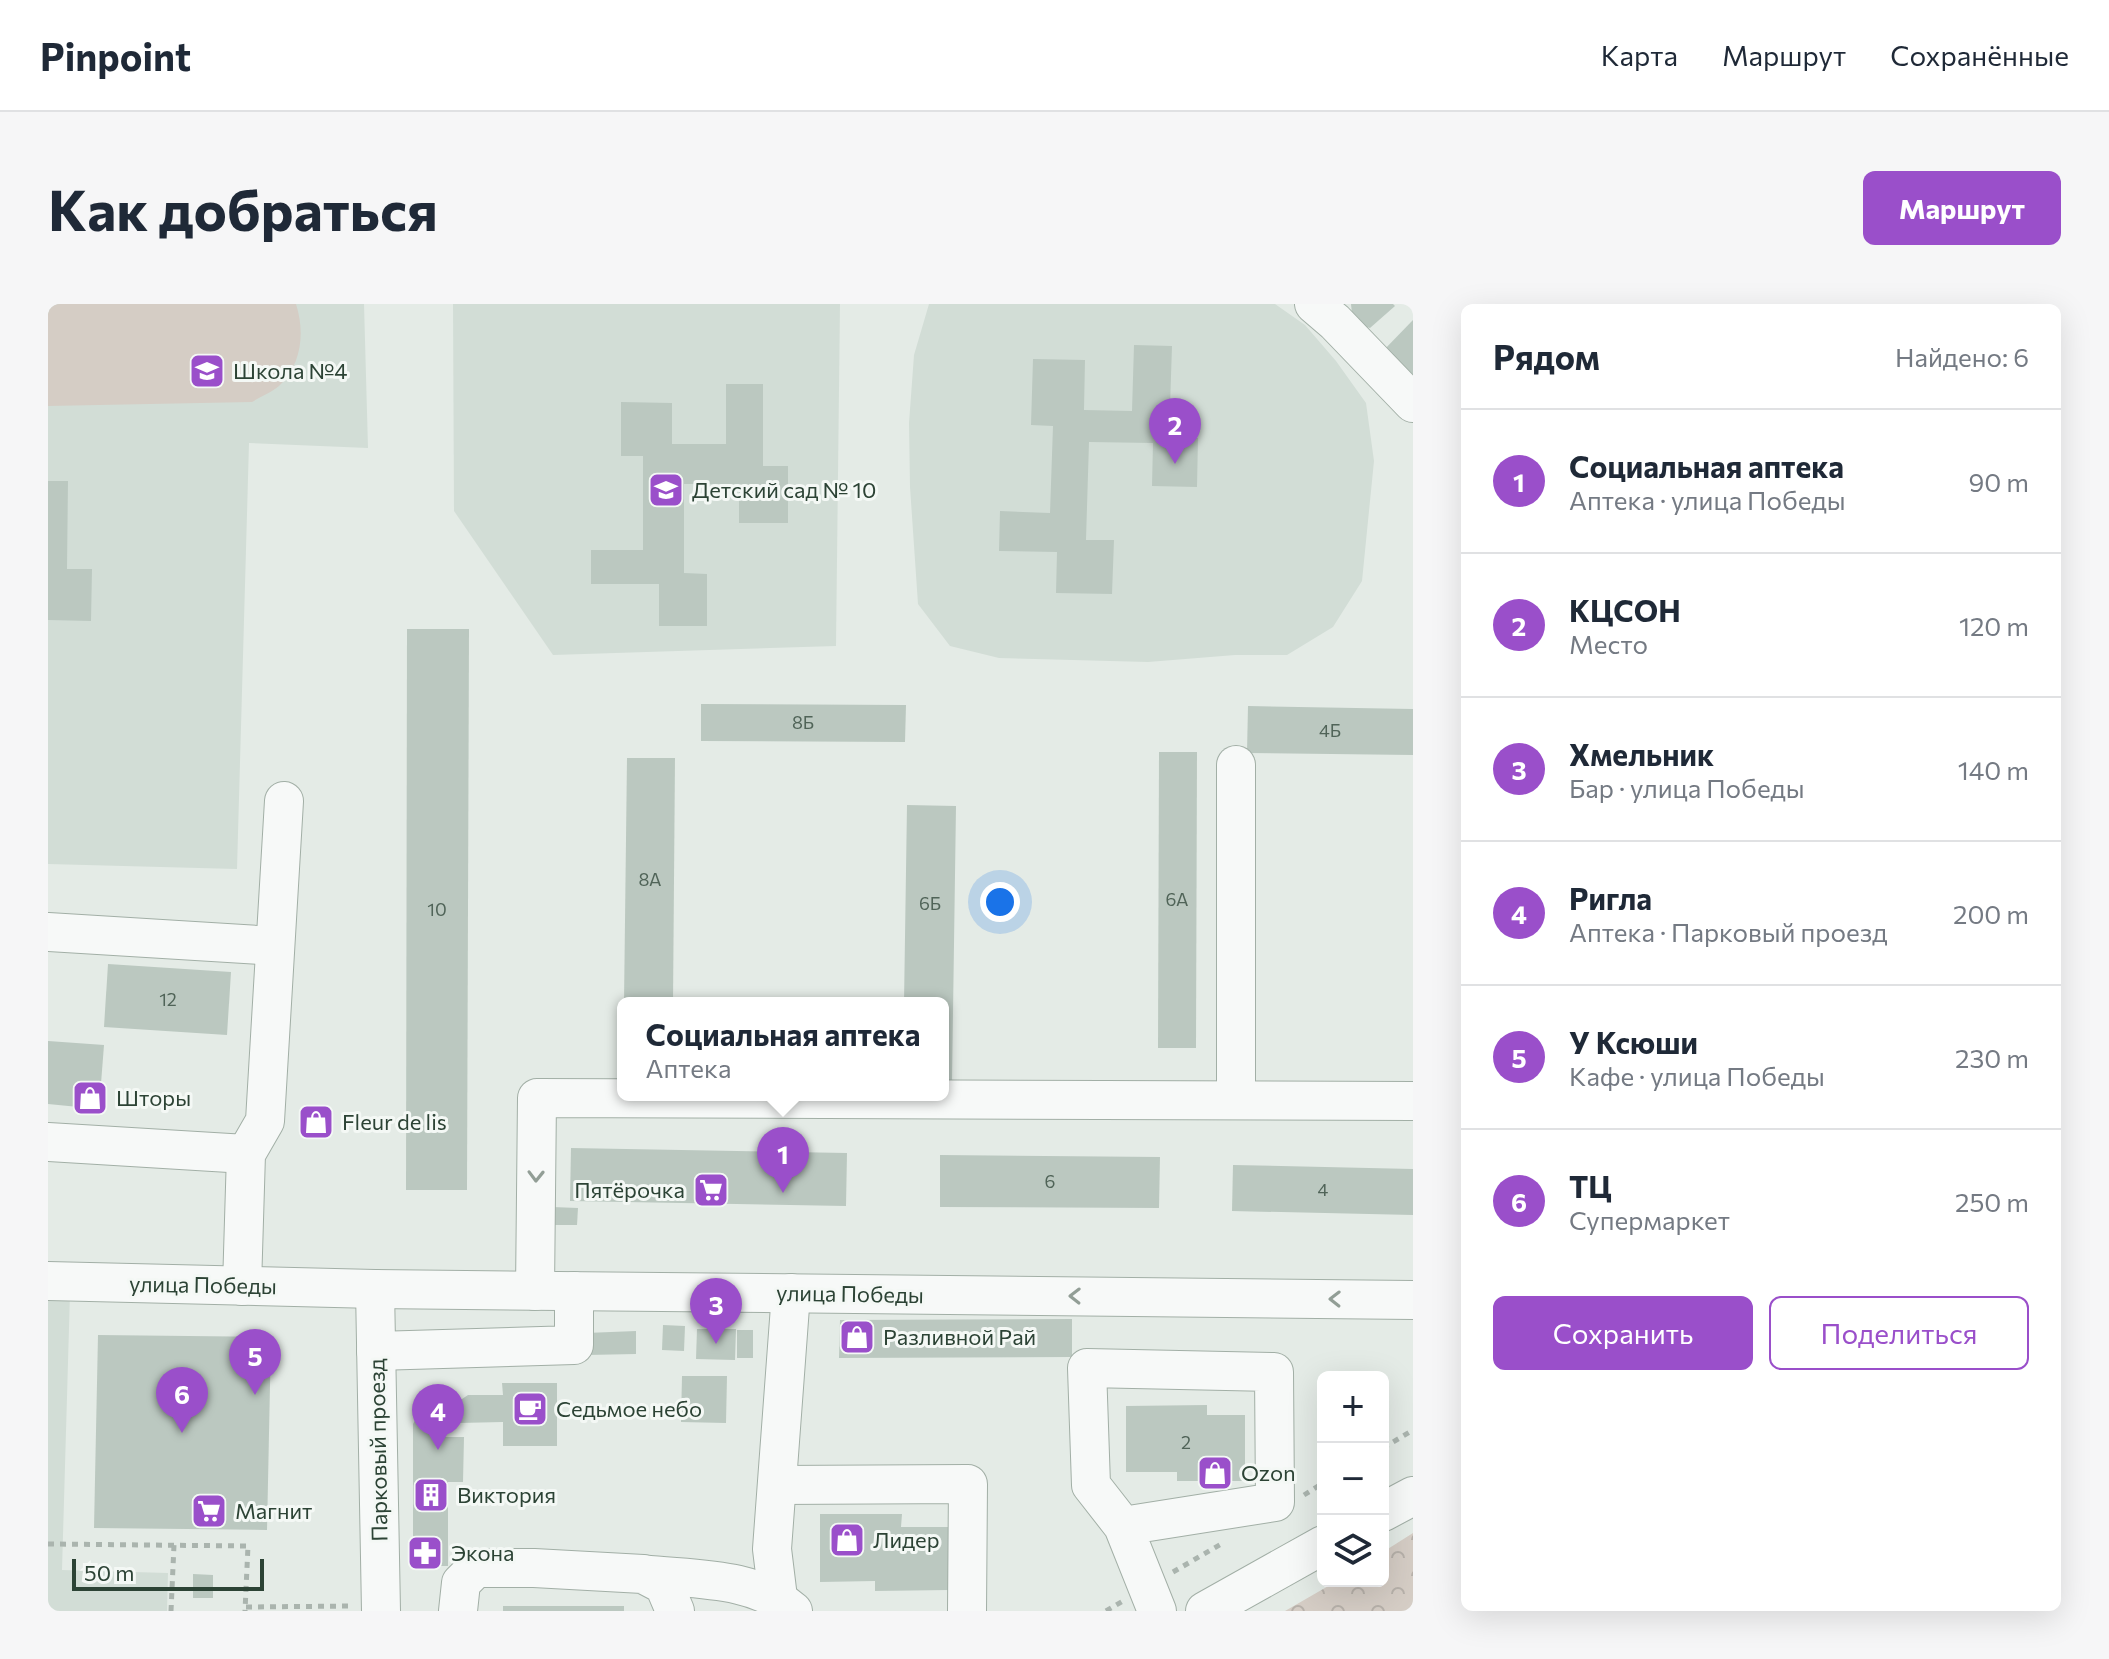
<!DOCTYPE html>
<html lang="ru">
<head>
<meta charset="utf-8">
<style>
	:root { --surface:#fff; --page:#f6f6f7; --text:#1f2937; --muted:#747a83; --line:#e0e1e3; --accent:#9a4fca }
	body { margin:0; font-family:Commissioner,sans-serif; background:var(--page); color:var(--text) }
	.controls { position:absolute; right:24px; bottom:24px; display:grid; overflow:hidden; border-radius:12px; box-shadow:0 8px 32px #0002 }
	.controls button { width:72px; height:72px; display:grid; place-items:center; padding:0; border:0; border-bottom:2px solid var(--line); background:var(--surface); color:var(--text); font:40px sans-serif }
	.scale { position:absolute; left:24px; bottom:20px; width:192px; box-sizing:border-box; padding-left:8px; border:4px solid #2c4335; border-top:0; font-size:22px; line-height:28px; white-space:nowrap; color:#2c4335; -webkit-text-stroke:6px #f4f8f5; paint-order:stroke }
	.you { position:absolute; left:952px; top:598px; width:28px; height:28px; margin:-20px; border:6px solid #fff; border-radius:50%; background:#1a73e8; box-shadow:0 0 0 12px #1a73e833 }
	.badge { display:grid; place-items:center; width:52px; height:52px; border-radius:50%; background:var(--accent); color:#fff; font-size:26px; font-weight:700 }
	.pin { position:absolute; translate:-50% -66px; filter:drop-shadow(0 2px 4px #0008) }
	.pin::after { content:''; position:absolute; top:42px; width:28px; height:24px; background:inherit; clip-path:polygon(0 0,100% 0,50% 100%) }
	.popup { position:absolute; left:569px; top:693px; width:332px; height:104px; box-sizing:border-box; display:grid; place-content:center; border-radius:12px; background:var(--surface); filter:drop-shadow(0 2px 6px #0005); font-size:26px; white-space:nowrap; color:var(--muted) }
	.popup b { font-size:30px; color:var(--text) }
	.popup::after { content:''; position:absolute; left:50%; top:100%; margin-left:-16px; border:16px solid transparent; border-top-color:var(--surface) }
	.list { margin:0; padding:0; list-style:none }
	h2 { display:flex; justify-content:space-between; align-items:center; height:104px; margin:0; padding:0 32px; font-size:34px }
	h2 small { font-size:26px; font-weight:400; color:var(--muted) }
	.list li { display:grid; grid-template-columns:52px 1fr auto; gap:24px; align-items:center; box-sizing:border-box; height:144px; padding:0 32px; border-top:2px solid var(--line) }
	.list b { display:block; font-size:30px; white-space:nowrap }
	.list p { margin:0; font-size:26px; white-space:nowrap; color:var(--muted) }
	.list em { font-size:26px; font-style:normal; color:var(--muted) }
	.actions { display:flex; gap:16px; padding:24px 32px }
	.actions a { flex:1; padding:18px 0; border:2px solid var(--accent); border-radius:12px; text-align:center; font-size:28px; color:var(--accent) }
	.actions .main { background:var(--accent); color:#fff }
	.icon { flex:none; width:44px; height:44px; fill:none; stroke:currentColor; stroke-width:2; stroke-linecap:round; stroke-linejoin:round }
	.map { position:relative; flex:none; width:1365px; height:1307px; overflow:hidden; border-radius:12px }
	header { display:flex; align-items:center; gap:48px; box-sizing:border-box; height:112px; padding:0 40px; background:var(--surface); border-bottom:2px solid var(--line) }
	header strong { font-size:38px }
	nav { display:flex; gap:44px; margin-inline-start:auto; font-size:28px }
	.intro { display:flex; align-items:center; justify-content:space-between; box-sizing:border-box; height:192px; padding:0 48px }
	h1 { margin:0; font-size:56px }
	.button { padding:20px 36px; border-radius:12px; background:var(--accent); color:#fff; font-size:28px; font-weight:700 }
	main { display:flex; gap:48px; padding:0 48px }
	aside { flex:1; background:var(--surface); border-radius:12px; box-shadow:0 8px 32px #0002 }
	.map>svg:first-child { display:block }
	.built { fill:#d2ddd6 }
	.forest { fill:url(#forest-crowns) }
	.garden { fill:#d5cdc5 }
	.building { fill:#bbc8c0 }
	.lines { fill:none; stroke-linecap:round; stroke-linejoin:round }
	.minor-casing { stroke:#a2afa6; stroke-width:40 }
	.path { stroke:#aab4ae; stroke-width:5; stroke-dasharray:6 6; stroke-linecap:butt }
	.minor { stroke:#f7f9f8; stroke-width:38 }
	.oneway { stroke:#929e96 }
	.labels { text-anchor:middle; stroke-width:6; stroke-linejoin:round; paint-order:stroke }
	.number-label { font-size:18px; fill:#506458 }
	.poi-label { font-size:22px; fill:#2c4335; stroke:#f4f8f5; text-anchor:start }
	.street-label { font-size:22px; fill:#2c4335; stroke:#f4f8f5 }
</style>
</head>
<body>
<header>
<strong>Pinpoint</strong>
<nav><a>Карта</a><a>Маршрут</a><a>Сохранённые</a></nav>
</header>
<div class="intro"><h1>Как добраться</h1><a class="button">Маршрут</a></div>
<main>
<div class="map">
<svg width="1365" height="1307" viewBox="0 0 1365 1307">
	<defs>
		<pattern id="forest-crowns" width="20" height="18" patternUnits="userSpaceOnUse" patternTransform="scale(2)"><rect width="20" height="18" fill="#d5cdc5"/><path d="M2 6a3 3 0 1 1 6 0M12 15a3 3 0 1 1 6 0" fill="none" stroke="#b7b1aa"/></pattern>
	</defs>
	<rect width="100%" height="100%" fill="#e4ebe6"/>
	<g class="built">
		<polygon points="0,0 316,0 320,144 201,139 189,565 0,560"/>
		<polygon points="405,0 792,0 788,342 505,351 406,207"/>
		<polygon points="881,0 1227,0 1257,21 1288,57 1318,99 1326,157 1314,277 1285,323 1239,351 1187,351 1100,358 951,354 902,342 870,300 862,183 861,119 866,51"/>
		<polygon points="0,988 22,989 14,1266 120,1269 119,1307 0,1307"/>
	</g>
	<polygon class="forest" points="1365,1229 1365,1307 1237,1307 1289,1277 1335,1277 1335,1248"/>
	<path class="garden" d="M 0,0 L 248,0 C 257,28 254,60 231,82 C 224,88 212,93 204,98 L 0,102 Z"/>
	<g class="building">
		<polygon points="1303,0 1345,0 1347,2 1322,24 1305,19"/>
		<polygon points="1365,16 1365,82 1333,49"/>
		<polygon points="1086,41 1124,42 1121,133 1150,134 1149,183 1104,182 1105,139 1041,138 1038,236 1066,236 1064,290 1008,289 1009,248 951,247 952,207 1002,209 1005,122 983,121 985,55 1037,56 1036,106 1084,107"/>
		<polygon points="678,80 715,80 715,162 740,162 740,219 691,219 691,180 636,180 636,269 659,270 659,322 611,322 611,280 543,280 543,246 595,246 595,152 573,152 573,98 624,99 624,140 678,140"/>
		<polygon points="0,177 20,177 19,265 44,265 43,317 0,316"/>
		<polygon points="359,325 421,325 419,886 358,886"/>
		<polygon points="653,400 858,401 857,438 653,437"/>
		<polygon points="1200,402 1365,405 1365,451 1199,449"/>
		<polygon points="1111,448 1149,448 1148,744 1110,744"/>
		<polygon points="579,454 627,454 625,699 576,699"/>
		<polygon points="859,501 908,502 904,778 895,777 895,699 856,699"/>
		<polygon points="60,660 183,668 179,731 56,723"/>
		<polygon points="0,737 56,741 51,805 0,800"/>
		<polygon points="523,844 799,849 798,902 522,897"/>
		<polygon points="892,851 1112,853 1111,904 892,903"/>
		<polygon points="1185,861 1365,865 1365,911 1184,907"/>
		<polygon points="504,903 530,904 529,921 504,921"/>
		<polygon points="1024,1015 1024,1053 791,1054 792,1016"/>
		<polygon points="615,1021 637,1022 636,1047 614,1046"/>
		<polygon points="649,1025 688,1025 687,1056 648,1055"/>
		<rect x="689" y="1026" width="16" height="28"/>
		<polygon points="588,1027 588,1050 539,1051 538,1029"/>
		<polygon points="50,1031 223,1033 219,1226 46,1224"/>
		<polygon points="634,1072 679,1072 678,1119 633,1118"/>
		<polygon points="454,1079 509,1079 509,1142 455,1142 455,1118 411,1119 411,1097 420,1091 455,1091"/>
		<polygon points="1159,1101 1159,1111 1197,1111 1197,1177 1129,1177 1129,1168 1078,1168 1078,1102"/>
		<polygon points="371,1109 394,1109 394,1133 416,1133 415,1178 400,1178 400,1262 365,1262 365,1120"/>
		<polygon points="772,1210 854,1210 853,1223 901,1223 901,1286 827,1287 827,1277 772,1278"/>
		<polygon points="145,1270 165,1271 165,1294 145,1294"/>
		<rect x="455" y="1302" width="121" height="5"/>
	</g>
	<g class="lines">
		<defs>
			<g id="minor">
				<polyline points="1266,0 1287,18 1365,99"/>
				<polyline points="1188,461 1188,796"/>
				<polyline points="0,628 227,642"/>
				<polyline points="0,838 198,850"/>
				<polyline points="0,977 327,985 1365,996"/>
				<polyline points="194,982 198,850 217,817 236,497"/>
				<polyline points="327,985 333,1307"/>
				<polyline points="487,987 489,794 1365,797"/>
				<polyline points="328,1047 526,1041 526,987"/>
				<polyline points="729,1181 920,1180 919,1307"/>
				<polyline points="1335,1208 1365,1192"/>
				<polyline points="1075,1222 1227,1198 1226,1068 1039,1064 1043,1181 1075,1222 1109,1307"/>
				<path d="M 595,1270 C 645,1276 705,1272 745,1307"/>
				<polyline points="730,1294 724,1245 743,989"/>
				<polyline points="410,1307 413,1279 428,1264 486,1264 595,1270 616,1281 627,1307"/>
				<polyline points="1157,1307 1275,1241"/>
			</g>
		</defs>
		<use href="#minor" class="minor-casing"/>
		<g class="path">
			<polyline points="1335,1144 1365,1126"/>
			<polyline points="1256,1191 1275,1179"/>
			<polyline points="0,1240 200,1242 197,1307"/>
			<polyline points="1125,1268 1175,1239"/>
			<polyline points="198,1303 304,1302"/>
			<polyline points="123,1307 126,1241"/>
			<polyline points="1058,1307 1075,1297"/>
		</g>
		<use href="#minor" class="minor"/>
	</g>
	<defs><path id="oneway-chevron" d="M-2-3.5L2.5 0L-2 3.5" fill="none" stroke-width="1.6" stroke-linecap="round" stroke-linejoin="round" transform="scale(2)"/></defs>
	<g class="oneway">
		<use href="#oneway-chevron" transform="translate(488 872) rotate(91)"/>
		<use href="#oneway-chevron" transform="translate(1027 992) rotate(-179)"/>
		<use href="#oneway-chevron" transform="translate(1287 995) rotate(-179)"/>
	</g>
	<defs>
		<symbol id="school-square" viewBox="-11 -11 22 22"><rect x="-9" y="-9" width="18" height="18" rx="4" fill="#9a4fca" stroke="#f4f8f5"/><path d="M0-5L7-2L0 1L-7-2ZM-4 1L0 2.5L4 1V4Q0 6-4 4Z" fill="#fff"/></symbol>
		<symbol id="shop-square" viewBox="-11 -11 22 22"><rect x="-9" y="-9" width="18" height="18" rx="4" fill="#9a4fca" stroke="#f4f8f5"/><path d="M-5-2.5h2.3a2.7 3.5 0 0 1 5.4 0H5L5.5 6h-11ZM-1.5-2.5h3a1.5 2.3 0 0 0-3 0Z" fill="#fff"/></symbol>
		<symbol id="supermarket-square" viewBox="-11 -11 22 22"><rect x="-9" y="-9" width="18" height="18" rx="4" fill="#9a4fca" stroke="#f4f8f5"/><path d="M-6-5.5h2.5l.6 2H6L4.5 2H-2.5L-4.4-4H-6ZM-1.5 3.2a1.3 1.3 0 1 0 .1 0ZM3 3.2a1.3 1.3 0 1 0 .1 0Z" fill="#fff"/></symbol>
		<symbol id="cafe-square" viewBox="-11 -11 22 22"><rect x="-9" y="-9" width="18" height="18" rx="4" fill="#9a4fca" stroke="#f4f8f5"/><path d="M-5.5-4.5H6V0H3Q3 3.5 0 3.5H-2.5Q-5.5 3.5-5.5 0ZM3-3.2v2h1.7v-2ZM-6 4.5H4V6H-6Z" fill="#fff"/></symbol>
		<symbol id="building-square" viewBox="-11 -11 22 22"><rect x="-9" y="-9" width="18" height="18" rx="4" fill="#9a4fca" stroke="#f4f8f5"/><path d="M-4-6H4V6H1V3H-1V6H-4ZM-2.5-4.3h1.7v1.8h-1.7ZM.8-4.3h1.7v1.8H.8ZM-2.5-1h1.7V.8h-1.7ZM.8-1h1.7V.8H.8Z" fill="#fff"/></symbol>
		<symbol id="pharmacy-square" viewBox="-11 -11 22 22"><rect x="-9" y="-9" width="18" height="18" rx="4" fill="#9a4fca" stroke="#f4f8f5"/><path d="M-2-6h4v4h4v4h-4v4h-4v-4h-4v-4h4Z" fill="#fff"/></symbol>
	</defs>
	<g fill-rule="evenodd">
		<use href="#school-square" x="139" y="47" width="40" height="40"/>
		<use href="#school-square" x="598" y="166" width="40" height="40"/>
		<use href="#shop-square" x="22" y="774" width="40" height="40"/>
		<use href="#shop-square" x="248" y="798" width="40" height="40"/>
		<use href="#supermarket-square" x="643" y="866" width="40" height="40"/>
		<use href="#shop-square" x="789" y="1013" width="40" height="40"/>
		<use href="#cafe-square" x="462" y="1085" width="40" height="40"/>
		<use href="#shop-square" x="1147" y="1149" width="40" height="40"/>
		<use href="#building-square" x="363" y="1171" width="40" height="40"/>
		<use href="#supermarket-square" x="141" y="1187" width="40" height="40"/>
		<use href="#shop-square" x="779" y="1216" width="40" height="40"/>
		<use href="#pharmacy-square" x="357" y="1229" width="40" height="40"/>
	</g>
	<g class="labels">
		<g class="number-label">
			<text x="755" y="425">8Б</text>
			<text x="1282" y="433">4Б</text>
			<text x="602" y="582">8А</text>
			<text x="1129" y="602">6А</text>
			<text x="882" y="606">6Б</text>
			<text x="389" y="612">10</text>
			<text x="120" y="702">12</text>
			<text x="1002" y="884">6</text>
			<text x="1275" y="892">4</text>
			<text x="1138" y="1145">2</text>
		</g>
		<g class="poi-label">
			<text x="185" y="75">Школа №4</text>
			<text x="644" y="194">Детский сад № 10</text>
			<text x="68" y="802">Шторы</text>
			<text x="294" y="826">Fleur de lis</text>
			<text x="637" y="894" text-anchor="end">Пятёрочка</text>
			<text x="835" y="1041">Разливной Рай</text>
			<text x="508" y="1113">Седьмое небо</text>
			<text x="1193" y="1177">Ozon</text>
			<text x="409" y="1199">Виктория</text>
			<text x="187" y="1215">Магнит</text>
			<text x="825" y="1244">Лидер</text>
			<text x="403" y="1257">Экона</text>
		</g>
		<g class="street-label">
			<text transform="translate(155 981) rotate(1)" y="8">улица Победы</text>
			<text transform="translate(802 990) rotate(1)" y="8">улица Победы</text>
			<text transform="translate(330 1146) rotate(-91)" y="8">Парковый проезд</text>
		</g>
	</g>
</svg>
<div class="controls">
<button>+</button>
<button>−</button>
<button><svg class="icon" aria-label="layers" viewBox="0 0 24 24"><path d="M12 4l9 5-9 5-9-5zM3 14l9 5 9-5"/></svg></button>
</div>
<div class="scale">50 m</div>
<div class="you"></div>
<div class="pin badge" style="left:735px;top:889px">1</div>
<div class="popup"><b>Социальная аптека</b>Аптека</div>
<div class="pin badge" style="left:1127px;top:160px">2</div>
<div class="pin badge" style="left:668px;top:1040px">3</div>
<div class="pin badge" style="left:390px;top:1146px">4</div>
<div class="pin badge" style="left:207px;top:1091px">5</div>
<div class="pin badge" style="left:134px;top:1129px">6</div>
</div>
<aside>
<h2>Рядом<small>Найдено: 6</small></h2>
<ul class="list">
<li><span class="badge">1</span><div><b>Социальная аптека</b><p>Аптека · улица Победы</p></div><em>90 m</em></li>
<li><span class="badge">2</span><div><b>КЦСОН</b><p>Место</p></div><em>120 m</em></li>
<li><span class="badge">3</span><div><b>Хмельник</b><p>Бар · улица Победы</p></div><em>140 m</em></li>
<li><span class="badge">4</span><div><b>Ригла</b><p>Аптека · Парковый проезд</p></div><em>200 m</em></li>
<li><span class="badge">5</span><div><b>У Ксюши</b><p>Кафе · улица Победы</p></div><em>230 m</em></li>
<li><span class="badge">6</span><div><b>ТЦ</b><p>Супермаркет</p></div><em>250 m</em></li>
</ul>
<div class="actions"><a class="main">Сохранить</a><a>Поделиться</a></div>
</aside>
</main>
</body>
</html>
